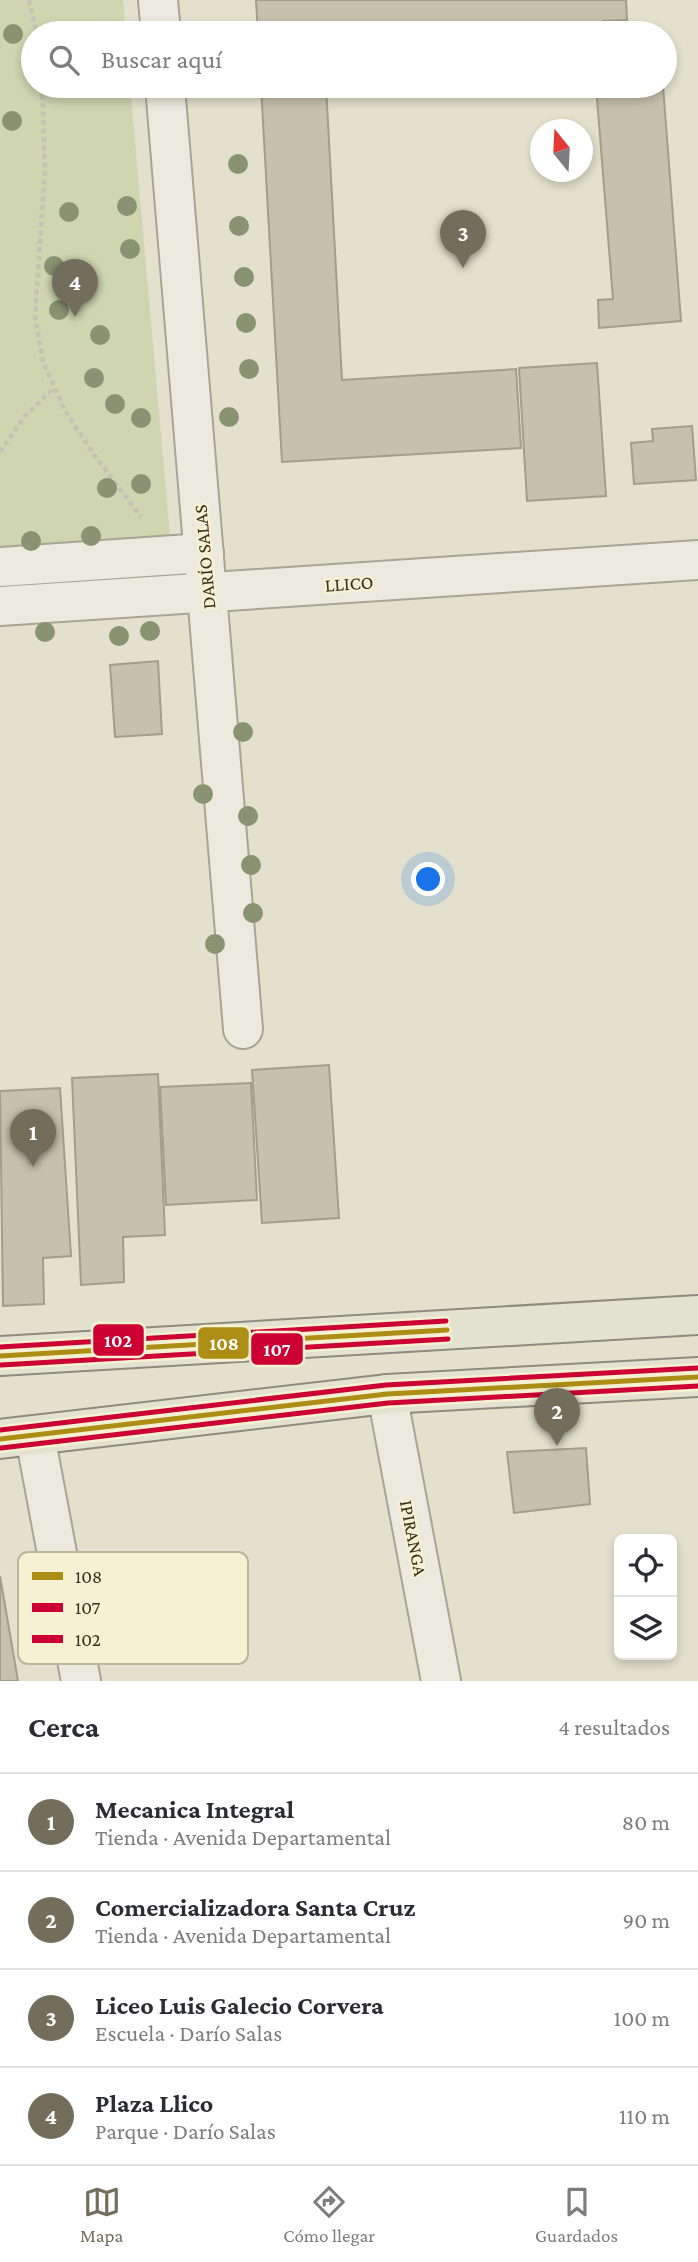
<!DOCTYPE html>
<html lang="es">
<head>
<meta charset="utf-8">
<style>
	:root { --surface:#fff; --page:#f2f2f3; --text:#2b2b33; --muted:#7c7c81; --line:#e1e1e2; --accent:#736d5b }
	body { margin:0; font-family:"Crimson Pro",serif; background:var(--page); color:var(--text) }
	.controls { position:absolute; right:21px; bottom:21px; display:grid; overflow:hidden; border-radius:10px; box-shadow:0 4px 10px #0003 }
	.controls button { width:63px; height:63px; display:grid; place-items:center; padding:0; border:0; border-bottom:2px solid var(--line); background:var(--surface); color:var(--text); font:35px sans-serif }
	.compass { position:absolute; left:530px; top:119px; width:63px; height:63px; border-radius:50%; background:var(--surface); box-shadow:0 4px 10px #0003; rotate:342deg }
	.you { position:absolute; left:429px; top:880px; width:24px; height:24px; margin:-18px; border:5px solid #fff; border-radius:50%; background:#1a73e8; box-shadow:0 0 0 10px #1a73e833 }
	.badge { display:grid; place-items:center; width:46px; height:46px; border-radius:50%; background:var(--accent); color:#fff; font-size:23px; font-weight:700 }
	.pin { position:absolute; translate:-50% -58px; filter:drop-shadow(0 2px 4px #0008) }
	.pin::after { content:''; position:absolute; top:37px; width:24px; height:21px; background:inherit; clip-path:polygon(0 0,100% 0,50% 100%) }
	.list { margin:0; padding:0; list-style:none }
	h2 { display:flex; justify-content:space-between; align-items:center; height:91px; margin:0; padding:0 28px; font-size:30px }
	h2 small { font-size:23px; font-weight:400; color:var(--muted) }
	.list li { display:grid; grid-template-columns:46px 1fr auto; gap:21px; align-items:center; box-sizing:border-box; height:98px; padding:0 28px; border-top:2px solid var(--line) }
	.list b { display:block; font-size:26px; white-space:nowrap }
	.list p { margin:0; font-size:23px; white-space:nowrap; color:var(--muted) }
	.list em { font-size:23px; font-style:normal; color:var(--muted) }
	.icon { flex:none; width:38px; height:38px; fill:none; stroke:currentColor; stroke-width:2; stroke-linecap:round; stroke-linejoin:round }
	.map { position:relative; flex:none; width:698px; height:1681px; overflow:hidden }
	.search { position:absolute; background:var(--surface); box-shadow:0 4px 10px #0003; left:21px; right:21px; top:21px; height:77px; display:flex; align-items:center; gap:18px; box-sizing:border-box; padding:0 24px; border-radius:38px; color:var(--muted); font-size:26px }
	.sheet { height:483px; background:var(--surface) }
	nav { display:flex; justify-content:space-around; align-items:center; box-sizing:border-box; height:98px; border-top:2px solid var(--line); background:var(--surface); font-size:19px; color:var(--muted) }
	nav a { display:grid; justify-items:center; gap:4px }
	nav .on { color:var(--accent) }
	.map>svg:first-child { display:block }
	.green { fill:#ced5af }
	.building { fill:#c7c0ae; stroke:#a39d8c; stroke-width:2 }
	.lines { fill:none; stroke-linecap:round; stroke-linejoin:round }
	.minor-casing { stroke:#a8a596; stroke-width:42 }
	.major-casing { stroke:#8e8a7d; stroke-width:42 }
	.path { stroke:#c4c2b5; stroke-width:4.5; stroke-dasharray:5 3.5; stroke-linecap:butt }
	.minor { stroke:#eceade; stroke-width:38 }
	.major { stroke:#e3e1d0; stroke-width:38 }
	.bus-1-casing { stroke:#f5f1d2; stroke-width:10 }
	.bus-2-casing { stroke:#f5f1d2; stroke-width:10 }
	.bus-3-casing { stroke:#f5f1d2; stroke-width:10 }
	.bus-1 { stroke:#ad8e14; stroke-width:5 }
	.bus-2 { stroke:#c03; stroke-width:5 }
	.bus-3 { stroke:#c03; stroke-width:5 }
	.tree { fill:#899371 }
	.labels { text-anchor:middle; stroke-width:5; stroke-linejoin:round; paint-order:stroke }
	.street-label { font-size:19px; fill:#372f1e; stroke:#f5f1d2 }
	.key { fill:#f5f1d2; stroke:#bcb79c; stroke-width:2 }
	.key-label { font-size:19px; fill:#372f1e }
	.line-badge { stroke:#f5f1d2; stroke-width:2.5 }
	.badge-label { font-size:19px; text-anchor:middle; font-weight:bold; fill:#fff }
</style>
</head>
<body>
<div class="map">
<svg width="698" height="1681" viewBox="0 0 698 1681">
	<rect width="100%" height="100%" fill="#e3e1cd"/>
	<polygon class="green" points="0,0 123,0 126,33 33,33 33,86 130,86 171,547 0,559"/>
	<g class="building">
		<polygon points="256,0 626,0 627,20 603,21 604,33 258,33"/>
		<polygon points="261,86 326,86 342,380 516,369 521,448 282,462"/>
		<polygon points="596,86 663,86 681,321 599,328 598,300 613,299"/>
		<polygon points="597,363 606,496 527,501 519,368"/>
		<polygon points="692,426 696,480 634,484 631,443 653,441 652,429"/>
		<polygon points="158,661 162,734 115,737 110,665"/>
		<polygon points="329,1065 339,1218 262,1223 252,1070"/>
		<polygon points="158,1074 165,1235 123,1237 124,1282 81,1285 72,1078"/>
		<polygon points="251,1083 257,1200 166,1205 160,1087"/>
		<polygon points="60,1088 71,1256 43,1258 44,1304 3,1306 0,1091"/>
		<polygon points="586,1448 590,1504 514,1513 507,1452"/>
		<polygon points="0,1576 18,1681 0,1681"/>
	</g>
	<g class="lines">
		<defs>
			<g id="minor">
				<polyline points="158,0 161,33"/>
				<polyline points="165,86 243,1029"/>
				<polyline points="0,567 204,553"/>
				<polyline points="0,606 698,560"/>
				<polyline points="387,1394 441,1681"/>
				<polyline points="35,1436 81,1681"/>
			</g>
			<g id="major">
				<polyline points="0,1356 698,1315"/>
				<polyline points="0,1439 387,1394 698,1377"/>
			</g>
		</defs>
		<use href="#minor" class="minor-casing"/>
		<use href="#major" class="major-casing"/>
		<g class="path">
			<polyline points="29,0 37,33"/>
			<polyline points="42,86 45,170 35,316 43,362 65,411 95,456 141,517"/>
			<polyline points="0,452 25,416 54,388"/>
		</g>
		<use href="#minor" class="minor"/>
		<use href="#major" class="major"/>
		<defs>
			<g id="bus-1">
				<polyline points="0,1356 447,1330"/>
				<polyline points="0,1439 387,1394 698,1377"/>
			</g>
			<g id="bus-2">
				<polyline points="1,1365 448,1339"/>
				<polyline points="1,1448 388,1403 698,1386"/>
			</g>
			<g id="bus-3">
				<polyline points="0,1347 446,1321"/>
				<polyline points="0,1430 386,1385 698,1368"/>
			</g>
		</defs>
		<use href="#bus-1" class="bus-1-casing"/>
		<use href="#bus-2" class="bus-2-casing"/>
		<use href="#bus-3" class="bus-3-casing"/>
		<use href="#bus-1" class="bus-1"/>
		<use href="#bus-2" class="bus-2"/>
		<use href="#bus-3" class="bus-3"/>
	</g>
	<g class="tree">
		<circle cx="13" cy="34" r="10"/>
		<circle cx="12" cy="121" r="10"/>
		<circle cx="238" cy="164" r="10"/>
		<circle cx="127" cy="206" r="10"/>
		<circle cx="69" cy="212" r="10"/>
		<circle cx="239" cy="226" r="10"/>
		<circle cx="130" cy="249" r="10"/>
		<circle cx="54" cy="266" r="10"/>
		<circle cx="244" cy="277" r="10"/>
		<circle cx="59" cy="310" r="10"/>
		<circle cx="246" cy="323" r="10"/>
		<circle cx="100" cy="335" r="10"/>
		<circle cx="249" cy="369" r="10"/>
		<circle cx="94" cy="378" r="10"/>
		<circle cx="115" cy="404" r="10"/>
		<circle cx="229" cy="417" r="10"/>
		<circle cx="141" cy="418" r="10"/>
		<circle cx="141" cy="484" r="10"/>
		<circle cx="107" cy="488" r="10"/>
		<circle cx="91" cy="536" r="10"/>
		<circle cx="31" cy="541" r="10"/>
		<circle cx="150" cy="631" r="10"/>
		<circle cx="45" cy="632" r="10"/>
		<circle cx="119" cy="636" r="10"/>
		<circle cx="243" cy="732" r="10"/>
		<circle cx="203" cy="794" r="10"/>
		<circle cx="248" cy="816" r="10"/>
		<circle cx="251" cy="865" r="10"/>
		<circle cx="253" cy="913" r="10"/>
		<circle cx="215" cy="944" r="10"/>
	</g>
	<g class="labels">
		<g class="street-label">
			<text transform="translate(204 557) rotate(-95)" y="7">DARÍO SALAS</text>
			<text transform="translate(349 583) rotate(-4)" y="7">LLICO</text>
			<text transform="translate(414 1538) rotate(79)" y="7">IPIRANGA</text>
		</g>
	</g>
	<rect x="18" y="1552" width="230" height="112" rx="10" class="key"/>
	<rect x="32" y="1572" width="31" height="8" fill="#ad8e14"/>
	<rect x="32" y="1603" width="31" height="9" fill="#c03"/>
	<rect x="32" y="1635" width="31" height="8" fill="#c03"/>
	<g class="key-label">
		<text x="75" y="1583">108</text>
		<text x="75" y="1614">107</text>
		<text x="75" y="1646">102</text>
	</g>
	<g class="line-badge">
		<rect x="92" y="1323" width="53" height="34" rx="7" fill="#c03"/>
		<rect x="197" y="1326" width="53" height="34" rx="7" fill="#ad8e14"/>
		<rect x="250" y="1332" width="54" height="34" rx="7" fill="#c03"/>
	</g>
	<g class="badge-label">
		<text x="118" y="1347">102</text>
		<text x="224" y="1350">108</text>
		<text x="277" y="1356">107</text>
	</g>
</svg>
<div class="controls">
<button><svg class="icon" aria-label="locate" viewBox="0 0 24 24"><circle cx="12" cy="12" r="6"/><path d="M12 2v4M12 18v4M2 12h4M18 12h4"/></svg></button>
<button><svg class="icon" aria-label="layers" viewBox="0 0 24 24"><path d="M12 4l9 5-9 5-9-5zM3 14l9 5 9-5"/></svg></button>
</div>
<svg class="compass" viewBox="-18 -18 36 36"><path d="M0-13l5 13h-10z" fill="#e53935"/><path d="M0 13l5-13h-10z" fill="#7c7c81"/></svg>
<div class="you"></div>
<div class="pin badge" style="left:33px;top:1167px">1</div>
<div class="pin badge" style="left:557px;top:1446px">2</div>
<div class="pin badge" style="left:463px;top:268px">3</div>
<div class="pin badge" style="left:75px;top:317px">4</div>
<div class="search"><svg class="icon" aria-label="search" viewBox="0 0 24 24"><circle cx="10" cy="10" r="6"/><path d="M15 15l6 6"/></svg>Buscar aquí</div>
</div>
<section class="sheet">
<h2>Cerca<small>4 resultados</small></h2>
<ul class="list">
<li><span class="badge">1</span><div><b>Mecanica Integral</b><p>Tienda · Avenida Departamental</p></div><em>80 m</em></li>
<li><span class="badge">2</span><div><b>Comercializadora Santa Cruz</b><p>Tienda · Avenida Departamental</p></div><em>90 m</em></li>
<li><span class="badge">3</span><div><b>Liceo Luis Galecio Corvera</b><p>Escuela · Darío Salas</p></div><em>100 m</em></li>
<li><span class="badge">4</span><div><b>Plaza Llico</b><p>Parque · Darío Salas</p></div><em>110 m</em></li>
</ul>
</section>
<nav>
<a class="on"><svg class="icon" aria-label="map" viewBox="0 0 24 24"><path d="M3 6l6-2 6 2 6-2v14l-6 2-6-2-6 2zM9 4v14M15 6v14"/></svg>Mapa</a>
<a><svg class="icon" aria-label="directions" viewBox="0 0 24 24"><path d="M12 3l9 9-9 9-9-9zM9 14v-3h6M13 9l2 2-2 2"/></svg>Cómo llegar</a>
<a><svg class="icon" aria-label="saved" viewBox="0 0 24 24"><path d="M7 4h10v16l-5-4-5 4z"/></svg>Guardados</a>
</nav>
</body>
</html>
